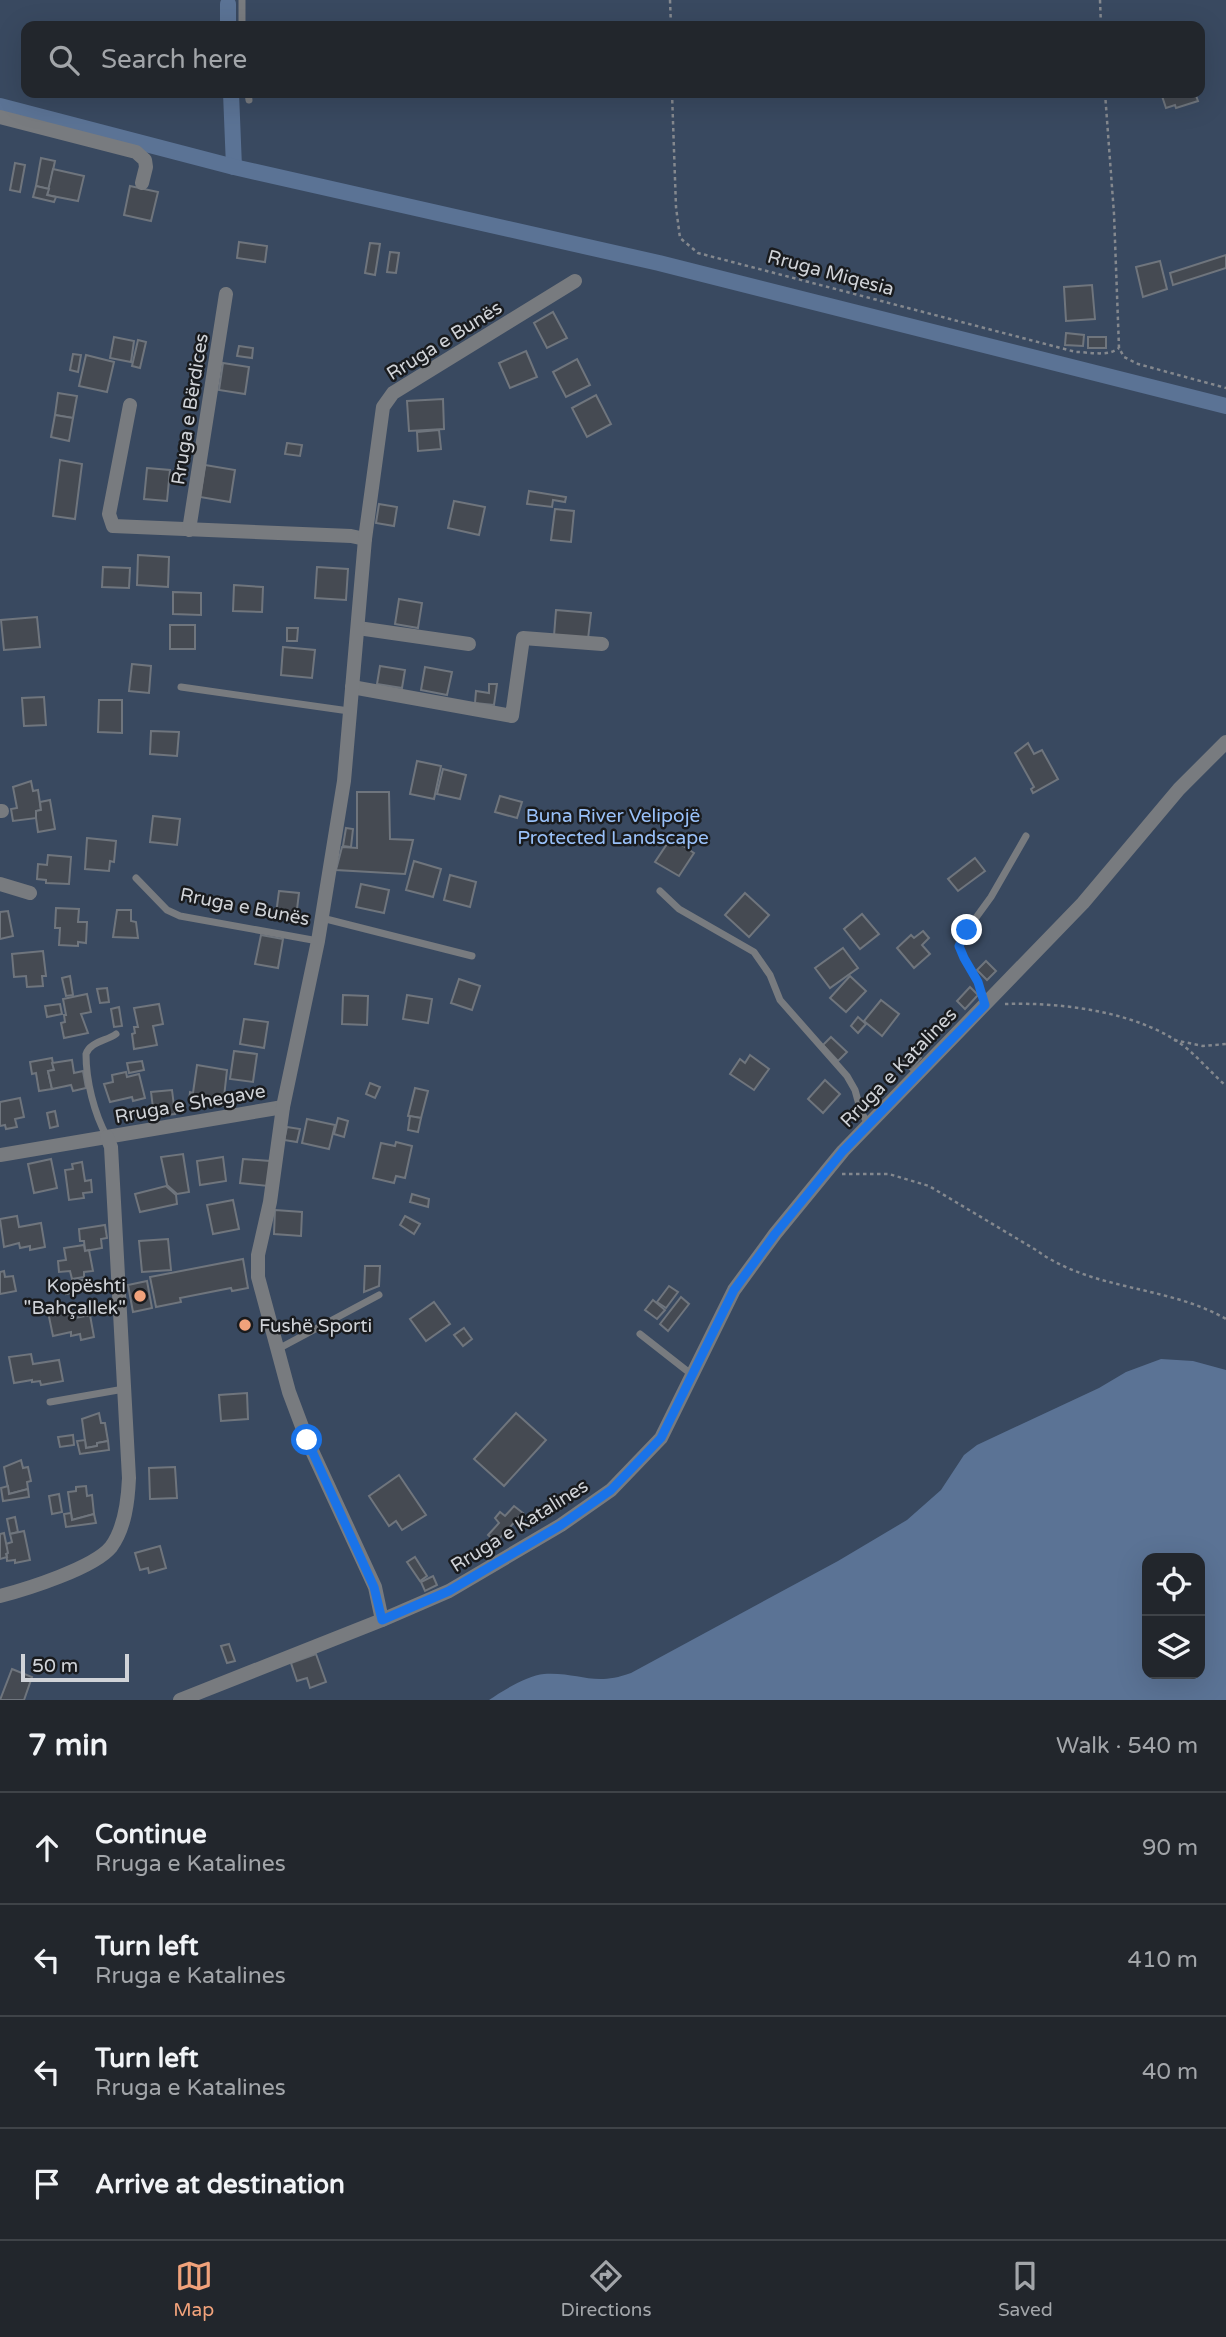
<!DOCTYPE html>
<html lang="en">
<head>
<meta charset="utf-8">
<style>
	:root { --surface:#22262c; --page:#2a2e34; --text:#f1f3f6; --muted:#a2a5a9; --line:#3f4348; --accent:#f1a27b }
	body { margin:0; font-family:"Varela Round",sans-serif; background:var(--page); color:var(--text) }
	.controls { position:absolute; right:21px; bottom:21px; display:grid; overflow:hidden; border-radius:14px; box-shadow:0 7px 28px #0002 }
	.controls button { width:63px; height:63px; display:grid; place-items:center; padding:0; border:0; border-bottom:2px solid var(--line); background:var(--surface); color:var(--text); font:35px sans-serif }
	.scale { position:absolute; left:21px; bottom:18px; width:108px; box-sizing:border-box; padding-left:7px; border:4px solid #d0d3d8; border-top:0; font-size:19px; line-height:24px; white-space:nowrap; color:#d0d3d8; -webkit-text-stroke:5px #191b1e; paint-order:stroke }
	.stop { position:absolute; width:21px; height:21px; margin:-16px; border:5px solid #1a73e8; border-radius:50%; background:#fff }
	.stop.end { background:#1a73e8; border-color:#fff; box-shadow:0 2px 7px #0008 }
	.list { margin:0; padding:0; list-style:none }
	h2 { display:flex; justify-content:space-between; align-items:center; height:91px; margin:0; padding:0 28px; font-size:30px }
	h2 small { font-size:23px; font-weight:400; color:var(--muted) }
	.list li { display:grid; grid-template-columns:46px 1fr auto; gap:21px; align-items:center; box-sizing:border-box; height:112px; padding:0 28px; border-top:2px solid var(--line) }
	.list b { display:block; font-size:26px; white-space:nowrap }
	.list p { margin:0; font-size:23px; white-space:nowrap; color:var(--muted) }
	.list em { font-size:23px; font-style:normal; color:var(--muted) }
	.icon { flex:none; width:38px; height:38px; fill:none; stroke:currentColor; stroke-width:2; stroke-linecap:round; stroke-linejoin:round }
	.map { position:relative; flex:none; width:1226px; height:1700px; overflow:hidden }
	.search { position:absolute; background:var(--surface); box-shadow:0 7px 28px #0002; left:21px; right:21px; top:21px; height:77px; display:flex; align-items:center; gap:18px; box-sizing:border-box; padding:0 24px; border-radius:14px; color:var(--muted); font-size:26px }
	.sheet { height:539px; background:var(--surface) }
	nav { display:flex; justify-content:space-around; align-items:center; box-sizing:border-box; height:98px; border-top:2px solid var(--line); background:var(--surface); font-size:19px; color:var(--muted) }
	nav a { display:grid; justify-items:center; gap:4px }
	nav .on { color:var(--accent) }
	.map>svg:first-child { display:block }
	.green { fill:#394960; fill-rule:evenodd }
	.water { fill:#5b7395; fill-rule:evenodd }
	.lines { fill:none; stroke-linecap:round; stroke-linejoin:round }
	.canal { stroke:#5b7395; stroke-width:16 }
	.building { fill:#454a52; stroke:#6f757d; stroke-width:2 }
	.path { stroke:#84888e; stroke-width:2.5; stroke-dasharray:3.5 3.5; stroke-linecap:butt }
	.service { stroke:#787b7f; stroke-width:7 }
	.minor { stroke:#787b7f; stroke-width:14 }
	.route { stroke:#1a73e8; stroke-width:9 }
	.poi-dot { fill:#f1a27b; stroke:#191b1e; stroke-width:2.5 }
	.labels { text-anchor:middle; stroke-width:5; stroke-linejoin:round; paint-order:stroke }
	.street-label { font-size:19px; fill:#d0d3d8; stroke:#191b1e }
	.park-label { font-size:19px; fill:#99c1f9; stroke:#191b1e }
	.poi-label { font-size:19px; fill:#d0d3d8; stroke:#191b1e; text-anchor:end }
</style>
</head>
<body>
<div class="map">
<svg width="1226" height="1700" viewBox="0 0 1226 1700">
	<rect width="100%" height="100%" fill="#2e333a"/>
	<path class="green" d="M 0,0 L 1226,0 L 1226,1700 L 0,1700 ZM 26,26 L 1200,26 L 1200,93 L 26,93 ZM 1147,1558 L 1200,1558 L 1200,1674 L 1147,1674 Z"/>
	<path class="water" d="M 1161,1359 L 1193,1361 L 1226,1370 L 1226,1700 L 489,1700 C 502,1691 528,1675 544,1674 C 580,1672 593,1687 631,1673 L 838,1561 L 907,1520 L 941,1490 L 964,1455 L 977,1445 L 1099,1388 L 1126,1372 ZM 1147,1558 L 1200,1558 L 1200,1674 L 1147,1674 Z"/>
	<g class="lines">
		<g class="canal">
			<polyline points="228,4 228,26"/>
			<polyline points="231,93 234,167"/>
			<polyline points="0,106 234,167 659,263 1226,406"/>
		</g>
	</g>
	<g class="building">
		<polygon points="1161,93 1195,93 1198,101 1176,108 1175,105 1166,108"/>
		<polygon points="41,158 55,161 49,189 36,186"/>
		<polygon points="15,163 25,165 20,192 10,190"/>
		<polygon points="53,169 84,176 78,201 47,195"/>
		<polygon points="36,186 49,189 47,195 56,197 54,202 33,197"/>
		<polygon points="130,186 158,192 151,221 124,215"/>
		<polygon points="239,242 267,246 265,262 237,258"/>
		<polygon points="370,243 380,244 375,275 365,273"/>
		<polygon points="390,252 399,253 396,273 387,272"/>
		<polygon points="1226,255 1226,268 1173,285 1170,273"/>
		<polygon points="1160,261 1167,289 1143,297 1136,267"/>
		<polygon points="1092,285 1095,319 1066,321 1064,287"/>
		<polygon points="553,312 567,338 547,348 534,323"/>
		<polygon points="1066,333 1084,335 1083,346 1065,345"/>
		<polygon points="114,337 134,341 131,362 110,358"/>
		<rect x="1088" y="337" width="18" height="11"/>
		<polygon points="138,340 146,342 140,368 132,366"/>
		<polygon points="239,346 253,348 252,358 237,356"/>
		<polygon points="526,351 537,377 510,388 499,363"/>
		<polygon points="73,354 81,355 78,372 70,370"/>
		<polygon points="86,355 114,362 107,392 79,386"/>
		<polygon points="577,359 590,385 566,397 553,372"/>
		<polygon points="223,363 249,367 245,394 219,390"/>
		<polygon points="58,393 77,396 73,418 55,415"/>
		<polygon points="596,395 611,424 587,437 572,408"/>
		<polygon points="443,399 444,429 409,431 407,401"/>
		<polygon points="55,415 73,418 69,441 51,437"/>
		<polygon points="439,430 441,449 418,451 417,432"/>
		<polygon points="287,443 302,445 300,456 285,454"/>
		<polygon points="60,460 82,464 75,519 53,516"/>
		<polygon points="205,465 235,470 230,502 200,497"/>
		<polygon points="147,468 170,470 167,501 144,499"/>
		<polygon points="529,491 566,497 565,502 553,500 552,507 527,504"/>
		<polygon points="454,501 485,507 479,535 448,528"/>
		<polygon points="379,504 397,507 394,526 376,523"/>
		<polygon points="555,509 574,511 571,542 551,540"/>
		<polygon points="138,555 169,557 168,587 137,585"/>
		<polygon points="103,567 130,568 129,588 102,587"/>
		<polygon points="317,567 348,569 346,600 315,598"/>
		<polygon points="234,585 263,587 262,612 233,611"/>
		<polygon points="173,592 201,593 201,615 173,614"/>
		<polygon points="399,599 422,603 418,628 395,624"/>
		<polygon points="556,610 591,613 588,639 554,636"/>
		<polygon points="37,617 40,647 4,650 1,620"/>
		<rect x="170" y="625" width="25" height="24"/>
		<polygon points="287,628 298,628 297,641 287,641"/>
		<polygon points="283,647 315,650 312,678 281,675"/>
		<polygon points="132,664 151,666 149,693 129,691"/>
		<polygon points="380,666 405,670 402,688 377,684"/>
		<polygon points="425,667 452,672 447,695 421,690"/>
		<polygon points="489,684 497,684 494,705 475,703 476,691 489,693"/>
		<polygon points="44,697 46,725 24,726 22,698"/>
		<polygon points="99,700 122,700 122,733 98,732"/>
		<polygon points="151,731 179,732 177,756 150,754"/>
		<polygon points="1028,743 1034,754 1042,750 1058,779 1033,793 1031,789 1034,787 1015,753"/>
		<polygon points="417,761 441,766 434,799 410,794"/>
		<polygon points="443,769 466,775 460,799 437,794"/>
		<polygon points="31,781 33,791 38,790 41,810 36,811 37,818 13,821 11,809 17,808 13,787"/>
		<polygon points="357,792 389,792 390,839 413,840 405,874 336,870 342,847 357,848"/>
		<polygon points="500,796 522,802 517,818 495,812"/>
		<polygon points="50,800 55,829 38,832 36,818 36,811 41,810 40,802"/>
		<polygon points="153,816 180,819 177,845 150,842"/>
		<polygon points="346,828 353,829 351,847 343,846"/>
		<polygon points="87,838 116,841 114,862 110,861 109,871 85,869"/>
		<polygon points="671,838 694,853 679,876 655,862"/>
		<polygon points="48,855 71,857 69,884 46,883 46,880 37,879 38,864 47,865"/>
		<polygon points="975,858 985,871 958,891 948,879"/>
		<polygon points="414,861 441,869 433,897 406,890"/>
		<polygon points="450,875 476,882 470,907 444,900"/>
		<polygon points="361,884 389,890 384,913 356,907"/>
		<polygon points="279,891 299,893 296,917 276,914"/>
		<polygon points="745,893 769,915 749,937 725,915"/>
		<polygon points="56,908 79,909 78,922 87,922 86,943 78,942 78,946 59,945 60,928 55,928"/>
		<polygon points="117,910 131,910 131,921 136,922 138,938 113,937"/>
		<polygon points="8,911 13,936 0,939 0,912"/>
		<polygon points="862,914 879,934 860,949 844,929"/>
		<polygon points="923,931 929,938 922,945 930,954 914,968 897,948 911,935 914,938"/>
		<polygon points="261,935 283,939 278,968 255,964"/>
		<polygon points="843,948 858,968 830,988 815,968"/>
		<polygon points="43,951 46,976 42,976 43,986 27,987 26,976 14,977 12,954"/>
		<polygon points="986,961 996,971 987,980 977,970"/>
		<polygon points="70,976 73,995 66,996 62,978"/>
		<polygon points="850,976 866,991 846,1012 830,998"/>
		<polygon points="459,979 480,986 472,1010 451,1003"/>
		<polygon points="970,987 978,995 965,1009 957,1001"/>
		<polygon points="107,988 109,1002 100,1003 97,989"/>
		<polygon points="87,994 91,1012 81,1014 88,1033 64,1038 61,1023 65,1022 64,1015 66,1015 63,999"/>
		<polygon points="343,995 368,996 367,1025 342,1024"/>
		<polygon points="407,995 432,999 428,1023 403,1019"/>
		<polygon points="881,1000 899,1014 882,1036 864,1021"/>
		<polygon points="60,1004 62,1014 47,1017 45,1006"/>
		<polygon points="159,1004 163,1024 153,1026 157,1045 134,1049 132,1034 135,1033 134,1027 138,1027 134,1008"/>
		<polygon points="119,1007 122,1026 114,1027 111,1009"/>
		<polygon points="858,1017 866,1024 858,1033 851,1026"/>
		<polygon points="244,1019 268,1022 264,1048 240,1044"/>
		<polygon points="831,1037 847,1052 838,1061 823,1045"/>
		<polygon points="912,1050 921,1058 911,1070 902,1062"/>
		<polygon points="234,1051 257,1054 253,1082 230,1079"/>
		<polygon points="750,1055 769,1069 754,1090 730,1074 740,1059 745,1063"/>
		<polygon points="52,1058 54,1070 48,1071 52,1089 39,1091 36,1073 32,1074 30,1062"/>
		<polygon points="72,1060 74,1073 83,1071 86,1088 73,1091 71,1085 52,1089 48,1071 54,1070 52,1063"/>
		<polygon points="142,1061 144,1070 129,1073 127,1063"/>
		<polygon points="197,1065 227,1070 223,1106 189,1101 190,1092 193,1093"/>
		<polygon points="126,1072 127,1077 139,1074 145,1098 133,1101 132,1097 110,1102 104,1084 113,1082 112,1075"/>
		<polygon points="825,1080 840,1094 823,1113 808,1099"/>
		<polygon points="370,1083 380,1087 375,1098 366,1094"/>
		<polygon points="415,1088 428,1091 421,1118 408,1116"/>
		<polygon points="172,1090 175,1114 154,1116 151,1092"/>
		<polygon points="20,1098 24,1117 15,1119 17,1127 6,1129 5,1125 0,1126 0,1102"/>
		<polygon points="55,1111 58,1126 50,1128 47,1113"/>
		<polygon points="410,1116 421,1118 418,1132 408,1130"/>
		<polygon points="338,1118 348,1121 344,1137 334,1134"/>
		<polygon points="307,1119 335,1125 329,1149 302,1143"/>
		<polygon points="287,1127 300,1129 297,1142 284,1140"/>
		<polygon points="396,1142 412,1146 405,1178 396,1176 394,1183 373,1178 381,1143 395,1146"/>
		<polygon points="183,1154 189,1192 177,1194 167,1185 161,1157"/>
		<polygon points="223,1157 226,1181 200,1185 197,1161"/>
		<polygon points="51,1159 57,1188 34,1193 28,1164"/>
		<polygon points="243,1159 270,1161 268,1186 240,1183"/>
		<polygon points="82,1162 85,1181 91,1180 92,1192 83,1193 84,1198 69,1200 65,1170 73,1169 72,1164"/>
		<polygon points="166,1186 176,1195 177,1204 140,1212 135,1194"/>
		<polygon points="412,1194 429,1199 428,1207 410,1202"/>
		<polygon points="233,1200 239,1229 213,1234 207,1205"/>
		<polygon points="275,1210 302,1212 301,1236 274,1234"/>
		<polygon points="17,1216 19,1227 41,1223 45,1247 30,1250 30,1246 20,1248 19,1243 4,1247 0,1219"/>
		<polygon points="405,1216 420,1224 414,1234 400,1225"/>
		<polygon points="105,1225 107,1238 101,1239 102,1248 85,1251 84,1241 80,1241 79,1229"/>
		<polygon points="168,1239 171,1270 142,1272 139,1241"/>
		<polygon points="84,1245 85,1251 89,1250 93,1271 84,1272 84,1277 72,1279 70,1271 59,1272 58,1261 66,1260 64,1248"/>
		<polygon points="243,1259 248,1288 232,1291 231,1288 180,1298 181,1302 156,1307 150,1277"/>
		<polygon points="365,1266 380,1266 379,1286 364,1292"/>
		<polygon points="4,1271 5,1277 13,1276 16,1291 0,1294 0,1272"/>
		<polygon points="88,1279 90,1290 66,1294 64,1283"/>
		<polygon points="147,1281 152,1308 133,1312 128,1285"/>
		<polygon points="669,1286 678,1292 666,1308 657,1302"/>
		<polygon points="681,1297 689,1304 668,1331 660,1324"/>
		<polygon points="653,1300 665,1310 657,1319 645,1310"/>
		<polygon points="434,1302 450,1324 426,1341 410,1319"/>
		<polygon points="68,1308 70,1319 90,1315 94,1337 81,1340 80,1334 71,1336 71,1332 53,1336 48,1312"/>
		<polygon points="464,1328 472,1339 463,1346 454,1335"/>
		<polygon points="31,1354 33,1364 59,1360 63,1381 41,1385 40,1381 32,1382 32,1380 14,1383 9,1357"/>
		<polygon points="247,1393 248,1419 221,1421 219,1395"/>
		<polygon points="99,1413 101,1423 105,1423 108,1441 97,1443 97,1446 86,1448 82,1419"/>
		<polygon points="516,1413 546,1440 504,1486 474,1459"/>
		<polygon points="73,1435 74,1445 60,1447 58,1437"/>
		<polygon points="85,1440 86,1448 97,1446 97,1443 108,1441 109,1450 80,1454 77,1441"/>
		<polygon points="21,1460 23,1468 28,1467 31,1481 27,1482 28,1489 9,1494 4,1467"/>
		<polygon points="175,1467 177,1498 150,1499 149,1468"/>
		<polygon points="399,1475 426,1515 402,1530 396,1521 389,1526 369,1496"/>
		<polygon points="8,1486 9,1494 28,1489 29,1497 3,1501 1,1488"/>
		<polygon points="86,1486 87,1496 92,1495 94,1514 72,1520 68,1492 76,1491 76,1487"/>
		<polygon points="59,1494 62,1512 52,1514 49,1496"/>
		<polygon points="514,1506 523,1513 496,1542 488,1535 499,1523 495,1518 500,1512 505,1516"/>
		<polygon points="71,1513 72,1520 94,1514 96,1523 66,1527 64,1514"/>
		<polygon points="15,1517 18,1532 10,1534 7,1519"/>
		<polygon points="24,1531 30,1560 15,1563 15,1560 7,1561 6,1544 12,1542 10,1534"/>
		<polygon points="4,1533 8,1553 6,1554 7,1557 0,1559 0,1534"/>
		<polygon points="160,1546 166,1568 149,1573 148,1568 140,1570 135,1553"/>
		<polygon points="415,1557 427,1576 420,1581 407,1562"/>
		<polygon points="433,1576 437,1585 425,1591 421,1582"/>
		<polygon points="229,1644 235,1661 227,1663 221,1646"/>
		<polygon points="316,1654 326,1682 310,1688 307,1678 297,1681 291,1663"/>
		<polygon points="12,1669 32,1677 24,1700 0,1700"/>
	</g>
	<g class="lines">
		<g class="path">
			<polyline points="670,0 671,26"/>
			<polyline points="1100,0 1101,26"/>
			<path d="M 672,93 L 676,207 L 680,238 L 698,253 L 1076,352 C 1090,352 1108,357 1119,348"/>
			<polyline points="1105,93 1114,214 1119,348 1124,357 1138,364 1226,388"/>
			<path d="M 1005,1004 C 1062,1002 1146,1012 1191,1052 C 1203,1063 1214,1075 1226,1086"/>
			<polyline points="1174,1040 1203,1046 1226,1044"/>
			<path d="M 842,1174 L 889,1174 L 929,1186 L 1036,1250 C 1092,1291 1167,1285 1226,1319"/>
		</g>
		<g class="service">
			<polyline points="242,26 242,0"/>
			<polyline points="248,93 249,100"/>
			<polyline points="181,687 349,711"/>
			<polyline points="136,878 167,910 180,916 318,941"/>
			<polyline points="660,891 679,909 754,952 770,975 780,1000 847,1076 855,1090 861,1112 869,1125"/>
			<polyline points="322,918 472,956"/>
			<polyline points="985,1005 978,982 964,958 959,946 967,930 991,897 1026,836"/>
			<path d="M 107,1137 C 94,1113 86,1081 86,1054 C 90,1042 106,1041 116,1034"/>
			<polyline points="640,1334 691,1374"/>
			<polyline points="278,1349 379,1295"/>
			<polyline points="50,1402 124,1389"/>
		</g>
		<g class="minor">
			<polyline points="0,117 136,152 145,160 146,167 142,183"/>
			<polyline points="130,405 109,514 113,526 351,536 365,539"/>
			<polyline points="189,530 226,294"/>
			<polyline points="358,628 469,644"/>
			<polyline points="352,687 512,716 523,638 602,644"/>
			<polyline points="0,811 2,811"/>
			<polyline points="0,884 30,893"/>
			<polyline points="0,1155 283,1107"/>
			<path d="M 0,1596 C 27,1589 94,1568 111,1547 C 125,1528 128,1501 129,1478 L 111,1147 L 107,1137"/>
			<polyline points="382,1620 375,1587 307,1440 289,1392 258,1277 258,1255 270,1202 283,1107 318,941 344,781 365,539 383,407 393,393 575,281"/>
			<polyline points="180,1700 382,1620 449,1591 561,1525 611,1490 661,1438 734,1290 775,1234 843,1151 1083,903 1179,789 1226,742"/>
		</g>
	</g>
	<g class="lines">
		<polyline class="route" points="307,1440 374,1587 382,1620 449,1591 561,1525 611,1490 661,1438 734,1290 775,1234 843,1151 985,1005 978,982 964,958 959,946 967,930"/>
	</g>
	<g class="poi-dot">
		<circle cx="140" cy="1296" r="7"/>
		<circle cx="245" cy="1325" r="7"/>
	</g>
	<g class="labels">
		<g class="street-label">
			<text transform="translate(831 272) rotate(15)" y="7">Rruga Miqesia</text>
			<text transform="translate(444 340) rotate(-32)" y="7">Rruga e Bunës</text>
			<text transform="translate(189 409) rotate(-81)" y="7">Rruga e Bërdices</text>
			<text transform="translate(245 906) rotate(11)" y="7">Rruga e Bunës</text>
			<text transform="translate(898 1067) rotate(-46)" y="7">Rruga e Katalines</text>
			<text transform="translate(190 1103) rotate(-10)" y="7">Rruga e Shegave</text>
			<text transform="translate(519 1525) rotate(-32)" y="7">Rruga e Katalines</text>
		</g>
		<g class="park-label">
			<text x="613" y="822">Buna River Velipojë<tspan x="613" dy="22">Protected Landscape</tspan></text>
		</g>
		<g class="poi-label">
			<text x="126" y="1292">Kopështi<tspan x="126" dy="22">"Bahçallek"</tspan></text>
			<text x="259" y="1332" text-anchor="start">Fushë Sporti</text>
		</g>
	</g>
</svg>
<div class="controls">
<button><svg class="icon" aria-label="locate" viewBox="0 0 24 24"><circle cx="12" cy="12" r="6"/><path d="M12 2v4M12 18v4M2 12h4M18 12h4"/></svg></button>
<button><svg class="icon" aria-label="layers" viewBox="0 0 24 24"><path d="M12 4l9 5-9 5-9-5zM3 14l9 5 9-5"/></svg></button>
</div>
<div class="scale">50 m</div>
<div class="stop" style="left:307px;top:1440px"></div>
<div class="stop end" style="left:967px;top:930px"></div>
<div class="search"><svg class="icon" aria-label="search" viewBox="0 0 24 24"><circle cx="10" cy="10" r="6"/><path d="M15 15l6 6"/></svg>Search here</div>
</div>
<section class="sheet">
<h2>7 min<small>Walk · 540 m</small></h2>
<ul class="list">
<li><svg class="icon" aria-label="ahead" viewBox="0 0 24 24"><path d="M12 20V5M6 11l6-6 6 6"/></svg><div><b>Continue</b><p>Rruga e Katalines</p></div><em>90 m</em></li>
<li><svg class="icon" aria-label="left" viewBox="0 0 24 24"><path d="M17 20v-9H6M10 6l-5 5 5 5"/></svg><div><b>Turn left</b><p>Rruga e Katalines</p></div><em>410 m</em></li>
<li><svg class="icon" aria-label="left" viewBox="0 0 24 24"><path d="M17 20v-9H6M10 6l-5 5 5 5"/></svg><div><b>Turn left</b><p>Rruga e Katalines</p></div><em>40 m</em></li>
<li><svg class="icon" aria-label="arrive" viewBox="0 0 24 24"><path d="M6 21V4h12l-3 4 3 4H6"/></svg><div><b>Arrive at destination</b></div></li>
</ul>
</section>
<nav>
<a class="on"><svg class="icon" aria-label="map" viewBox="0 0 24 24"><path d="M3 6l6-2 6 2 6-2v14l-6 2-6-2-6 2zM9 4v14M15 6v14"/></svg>Map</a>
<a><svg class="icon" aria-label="directions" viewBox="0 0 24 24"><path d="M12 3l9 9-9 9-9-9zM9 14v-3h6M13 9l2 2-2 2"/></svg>Directions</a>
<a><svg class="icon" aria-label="saved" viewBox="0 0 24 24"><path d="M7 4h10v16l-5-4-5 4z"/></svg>Saved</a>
</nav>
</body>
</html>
